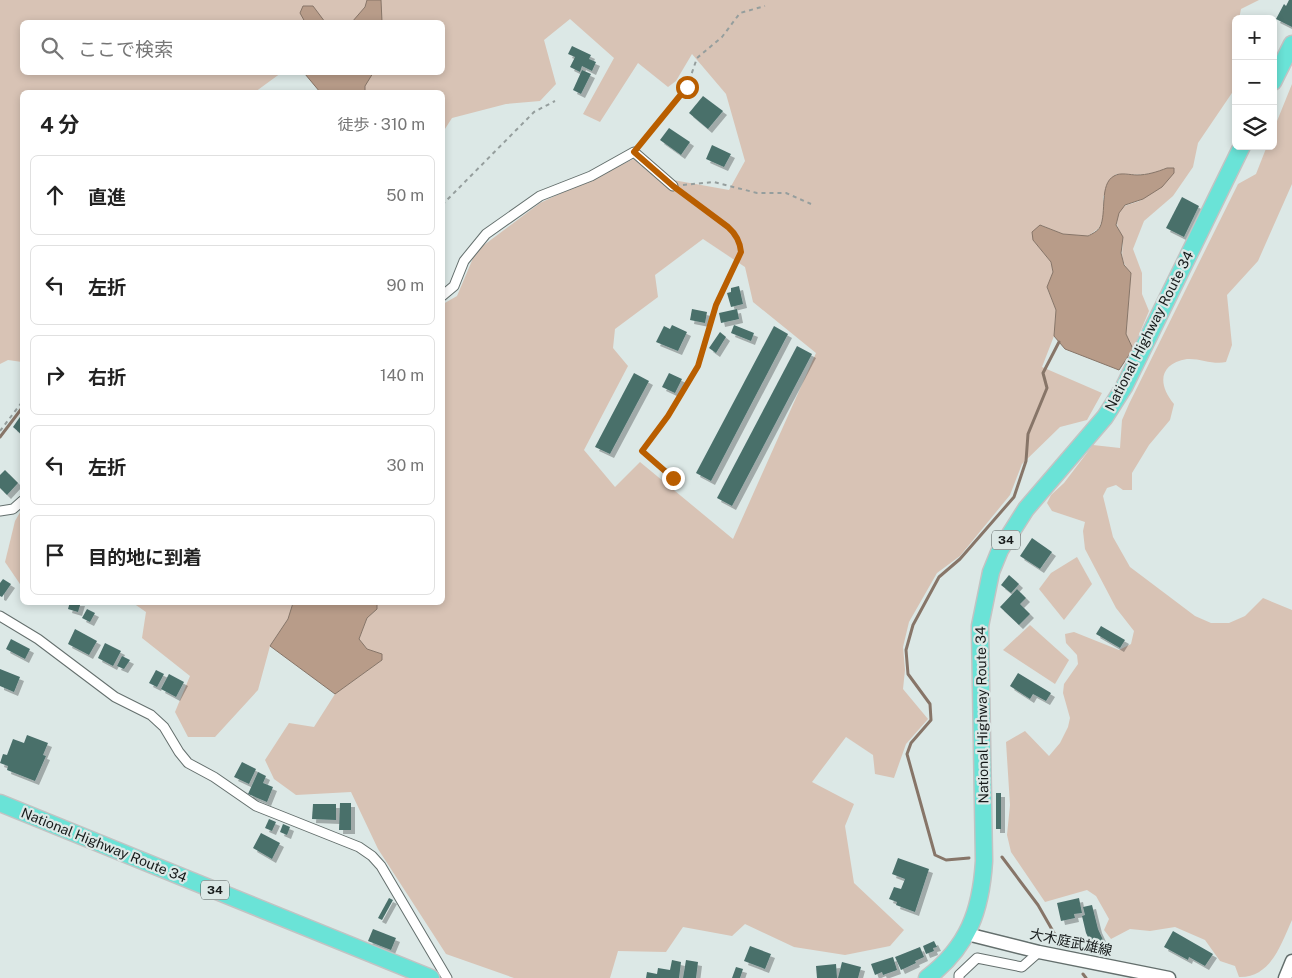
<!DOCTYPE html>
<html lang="ja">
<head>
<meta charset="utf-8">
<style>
	:root { --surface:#fff; --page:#f6f6f6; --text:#222; --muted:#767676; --line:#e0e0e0 }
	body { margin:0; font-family:"Public Sans","Noto Sans JP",sans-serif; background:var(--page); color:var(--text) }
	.controls { position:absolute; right:15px; top:15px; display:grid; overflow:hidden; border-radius:8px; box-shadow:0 2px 8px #0003 }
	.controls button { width:45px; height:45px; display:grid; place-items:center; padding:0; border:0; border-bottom:1px solid var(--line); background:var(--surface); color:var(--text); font:25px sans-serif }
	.stop { position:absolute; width:15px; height:15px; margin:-11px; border:4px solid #b95e00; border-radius:50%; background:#fff }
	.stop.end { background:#b95e00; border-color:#fff; box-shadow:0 1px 5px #0008 }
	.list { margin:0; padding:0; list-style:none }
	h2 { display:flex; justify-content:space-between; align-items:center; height:65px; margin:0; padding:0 20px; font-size:21px }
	h2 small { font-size:16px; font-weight:400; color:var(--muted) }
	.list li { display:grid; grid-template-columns:32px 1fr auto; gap:15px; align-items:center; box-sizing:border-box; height:80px; margin:0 10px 10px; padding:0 10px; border:1px solid var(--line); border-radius:8px }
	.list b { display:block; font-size:19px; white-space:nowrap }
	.list em { font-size:16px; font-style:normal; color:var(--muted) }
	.icon { flex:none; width:28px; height:28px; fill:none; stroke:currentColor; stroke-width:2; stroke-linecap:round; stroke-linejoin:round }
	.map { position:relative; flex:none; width:1292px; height:978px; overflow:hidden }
	.search { position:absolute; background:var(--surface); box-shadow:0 2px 8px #0003; left:20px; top:20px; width:425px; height:55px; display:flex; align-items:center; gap:12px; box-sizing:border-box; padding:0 18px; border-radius:8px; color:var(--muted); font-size:19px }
	.panel { position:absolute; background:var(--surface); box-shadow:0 2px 8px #0003; left:20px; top:90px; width:425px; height:515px; border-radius:8px }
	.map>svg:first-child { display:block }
	.green { fill:#d8c3b5; fill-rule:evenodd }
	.water { fill:#b89c89; stroke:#877568 }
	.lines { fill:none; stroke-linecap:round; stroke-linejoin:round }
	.stream { stroke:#877568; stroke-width:3 }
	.building { fill:#4a6f6b; filter:url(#shadow) }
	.street-casing { stroke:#646f6d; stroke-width:11 }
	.secondary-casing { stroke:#646f6d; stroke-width:15 }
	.highway-casing { stroke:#c2c3c3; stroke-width:19 }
	.path { stroke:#959e9d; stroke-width:2; stroke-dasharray:4 4; stroke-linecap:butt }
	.street { stroke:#fff; stroke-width:9 }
	.secondary { stroke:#fff; stroke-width:12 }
	.highway { stroke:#6ae3d7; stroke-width:16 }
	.route { stroke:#b95e00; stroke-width:6 }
	.labels { text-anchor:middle; stroke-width:4.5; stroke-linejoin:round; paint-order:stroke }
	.shield { fill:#dce8e6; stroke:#515857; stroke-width:1 }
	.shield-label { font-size:12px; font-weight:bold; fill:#161a1a }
	.street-label { font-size:14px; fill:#161a1a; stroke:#dce8e6 }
</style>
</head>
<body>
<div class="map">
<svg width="1292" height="978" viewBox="0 0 1292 978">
	<defs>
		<filter id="shadow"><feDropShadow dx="4" dy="4" stdDeviation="0" flood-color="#0004"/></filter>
	</defs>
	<rect width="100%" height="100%" fill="#dce8e6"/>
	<g class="green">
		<path d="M 0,0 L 1259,0 L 1241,9 L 1239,19 L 1236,19 L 1236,87 L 1198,143 L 1193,167 L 1173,196 L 1144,221 L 1133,249 L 1142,273 L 1142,294 L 1149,311 L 1133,349 L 1126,334 L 1131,273 C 1120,261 1122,255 1123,241 C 1123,234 1117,229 1117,223 C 1118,201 1130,207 1143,199 C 1149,195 1162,175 1167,168 C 1150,176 1134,175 1116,174 L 1103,197 L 1104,215 L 1099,228 L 1088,236 L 1063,234 L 1041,225 L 1033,240 L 1051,262 L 1053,272 L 1047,288 L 1056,310 L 1054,336 L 1042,367 L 1102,393 L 1087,420 L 1060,427 L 1022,464 L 1010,495 L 960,556 L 937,573 L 909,622 L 903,647 L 905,670 L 903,689 L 928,719 L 906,744 L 894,778 L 875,774 L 873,755 L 846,737 L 812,782 L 854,804 L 845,826 L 854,883 L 904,930 L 890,946 L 845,955 L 794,947 L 745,924 L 732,936 L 683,927 L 666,952 L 618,951 L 610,978 L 514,978 L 446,954 L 378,849 L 351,792 L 296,795 L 274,779 L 265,760 L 289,723 L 314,727 L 335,694 L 382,660 L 382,654 L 367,649 L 359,639 L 367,618 L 377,609 L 377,603 L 442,602 L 443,304 L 457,296 L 476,251 L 540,203 L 644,154 L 673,180 L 729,190 L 745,161 L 726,94 L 692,54 L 676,81 L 668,87 L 638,63 L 600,122 L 583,114 L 614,58 L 570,19 L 544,40 L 556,84 L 540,101 L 506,104 L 452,118 L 443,132 L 442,92 L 320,92 L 305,74 L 295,73 L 442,72 L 442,22 L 22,22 L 22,72 L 281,73 L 255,92 L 22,92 L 22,362 L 8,360 L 0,364 ZM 703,239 L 745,267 L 753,302 L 816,353 L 733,539 L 640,462 L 615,487 L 584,450 L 628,366 L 613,348 L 615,329 L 658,297 L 655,275 Z"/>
		<path d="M 1292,84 L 1292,184 L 1258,261 L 1227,295 L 1232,345 L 1226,362 C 1213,365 1200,358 1187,359 C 1158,364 1158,385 1174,404 L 1170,420 L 1149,445 L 1132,473 L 1132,490 L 1123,490 L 1116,485 L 1107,488 L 1103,496 L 1113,537 L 1130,567 L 1195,616 L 1211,623 L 1229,623 L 1245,616 L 1263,598 L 1292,610 L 1292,920 C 1281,944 1271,978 1239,977 L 1235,966 L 1220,961 L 1205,940 L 1175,927 L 1150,931 L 1130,929 L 1111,939 L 1104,930 L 1109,919 L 1096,896 L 1087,890 L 1045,902 L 1011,852 L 1007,835 L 1010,805 L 1006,742 L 1025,731 L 1049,756 L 1060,743 L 1068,727 L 1070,718 L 1063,693 L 1064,684 L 1078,664 L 1077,655 L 1066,643 L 1065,634 L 1074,632 L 1119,650 L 1131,644 L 1134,631 L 1116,608 L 1085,549 L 1083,531 L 1085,522 L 1052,511 L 1047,503 L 1051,495 L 1064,483 L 1093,445 L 1120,448 L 1122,420 L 1129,404 L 1238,184 L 1256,174 L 1267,146 L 1273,146 L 1273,131 Z"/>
		<polygon points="22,509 22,587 5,562 15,521"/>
		<polygon points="1077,557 1092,584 1064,620 1039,589 1051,573"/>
		<polygon points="133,603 293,603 288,619 270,646 258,690 215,737 188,737 175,712 190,676 142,638 146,612"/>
		<polygon points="1030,625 1069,660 1055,684 1003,650"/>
	</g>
	<g class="water">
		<polygon points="367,0 381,0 382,22 352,22 365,7"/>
		<polygon points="303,6 313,6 325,22 305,22 300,13"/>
		<polygon points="305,73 305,72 373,73 365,86 365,92 320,92 305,74"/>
		<path d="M 1167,168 L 1174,168 L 1174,173 L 1162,187 L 1143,199 L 1125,205 L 1119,213 L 1116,225 L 1123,237 L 1121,253 L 1124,265 L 1131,273 L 1126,334 L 1133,349 L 1119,370 L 1065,349 L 1054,336 L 1056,310 L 1047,287 L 1053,272 L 1051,262 L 1033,240 L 1032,232 L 1040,225 L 1063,234 L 1088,236 C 1092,234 1098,231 1100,227 C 1107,213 1099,184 1114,176 C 1120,172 1130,175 1137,175 C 1147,175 1157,172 1167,168 Z"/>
		<polygon points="293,603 377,603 377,609 367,618 359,639 367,649 382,654 382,660 335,694 270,646 288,619"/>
	</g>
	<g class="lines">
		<g class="stream">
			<polyline points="0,437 22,408"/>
			<polyline points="1002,857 1038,905 1058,940"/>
			<polyline points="969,858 946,860 935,855 907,754 911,743 931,720 930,704 908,674 906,650 913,625 939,577 960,559 1014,497 1026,461 1028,434 1047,388 1043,373 1059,342"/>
			<polyline points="1083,974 1086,978"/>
		</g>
	</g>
	<g class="building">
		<polygon points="1289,0 1292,0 1292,27 1276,19 1284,4 1286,6"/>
		<polygon points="572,46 591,55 589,59 596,62 592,71 582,66 580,72 570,67 575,57 568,54"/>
		<polygon points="582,70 591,74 581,94 573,90"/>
		<polygon points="703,96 723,111 708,129 689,113"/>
		<polygon points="669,128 690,142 681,155 660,140"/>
		<polygon points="712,145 731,154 724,167 706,159"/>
		<polygon points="1182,197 1199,206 1184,237 1166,228"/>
		<polygon points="739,286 743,304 731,307 727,293 731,292 731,288"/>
		<polygon points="692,309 707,312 705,323 690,320"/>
		<polygon points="737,309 739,319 721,323 719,313"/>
		<polygon points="672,325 687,332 678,351 656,342 664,326 670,329"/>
		<polygon points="734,325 754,333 751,341 731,333"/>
		<polygon points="774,326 788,334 711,481 696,473"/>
		<polygon points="720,332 726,337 716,353 709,348"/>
		<polygon points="797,346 812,354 732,506 717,498"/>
		<polygon points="634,373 649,381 610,454 595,447"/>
		<polygon points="669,373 682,379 675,393 662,387"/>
		<polygon points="22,414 22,435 13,427"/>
		<polygon points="5,470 18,483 7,495 0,488 0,475"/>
		<polygon points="1032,538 1052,552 1040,569 1020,556"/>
		<polygon points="1009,575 1019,584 1011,593 1001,585"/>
		<polygon points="3,579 11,584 2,597 0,596 0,583"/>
		<polygon points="1017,589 1026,598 1020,604 1030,614 1019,625 1000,607"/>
		<polygon points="70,602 81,602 78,612 68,609"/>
		<polygon points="87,609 95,613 90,622 82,618"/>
		<polygon points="1101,626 1125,640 1120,648 1096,634"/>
		<polygon points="75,629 97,641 89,655 68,644"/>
		<polygon points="11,639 30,649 25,659 6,649"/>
		<polygon points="105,643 121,651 113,666 98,658"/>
		<polygon points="122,656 130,660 124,669 117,666"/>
		<polygon points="0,669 20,677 14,692 0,686"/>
		<polygon points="156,670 164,674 157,687 149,683"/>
		<polygon points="1018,673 1051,693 1046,701 1033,694 1030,699 1010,686"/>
		<polygon points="169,674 184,682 176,697 161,689"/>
		<polygon points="27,735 48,743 43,755 46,756 35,781 7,770 8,766 0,763 3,754 7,755 13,739 24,743"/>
		<polygon points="242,762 256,769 249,784 234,777"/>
		<polygon points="258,772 266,776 263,783 273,787 267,802 248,794"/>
		<rect x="996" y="793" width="5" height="36"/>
		<polygon points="340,803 351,803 351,830 339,830"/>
		<polygon points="313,804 336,804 336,820 312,819"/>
		<polygon points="269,819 276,822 272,831 265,828"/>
		<polygon points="283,824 290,827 287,835 280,832"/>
		<polygon points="261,833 280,843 272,859 253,848"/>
		<polygon points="898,858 929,869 915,912 896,905 897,902 889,899 894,887 901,889 905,879 892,874"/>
		<polygon points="389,898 393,900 382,920 378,918"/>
		<polygon points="1079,898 1082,913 1074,914 1075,918 1061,921 1057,903"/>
		<polygon points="1092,905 1098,929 1103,940 1092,945 1086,933 1082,916 1085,915 1083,907"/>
		<polygon points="373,929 396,938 391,950 368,941"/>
		<polygon points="1173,931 1213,954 1205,966 1189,957 1188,960 1164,947"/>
		<polygon points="934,941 937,947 933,948 934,951 926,954 923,946"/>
		<polygon points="750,946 771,954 765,969 744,961"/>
		<polygon points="920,947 924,957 915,961 916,963 901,970 895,957"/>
		<polygon points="893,957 897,970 883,975 882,972 875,975 871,964"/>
		<polygon points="672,960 681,962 679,978 646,978 647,972 657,974 658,968 670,970"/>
		<polygon points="686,960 698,962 696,978 683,978"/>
		<polygon points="842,962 861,967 858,978 838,978"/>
		<polygon points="836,964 837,978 817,978 816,966"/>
		<polygon points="736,967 743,969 740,978 732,978"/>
	</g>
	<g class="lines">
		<defs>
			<g id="street">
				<polyline points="442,296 454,286 464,261 486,234 540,196 591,176 634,152 673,186"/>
				<polyline points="0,511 13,509 22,501"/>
				<polyline points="0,616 38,639 115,697 151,715 164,727 179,752 188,763 214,777 256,806 359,847 372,856 381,866 447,978"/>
				<polyline points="959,978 959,975 977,958 1022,967 1039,952"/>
			</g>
			<g id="secondary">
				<polyline points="967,934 1039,952 1169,978"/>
				<polyline points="1285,978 1292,961"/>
			</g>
			<g id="highway">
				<polyline points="1273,82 1292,44"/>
				<polyline points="0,803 431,978"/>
				<path d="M 927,978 C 968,947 981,911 984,861 L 980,626 L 991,572 L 1000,550 L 1026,509 L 1105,417 L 1124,387 L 1242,146"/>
			</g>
		</defs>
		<use href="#street" class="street-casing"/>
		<use href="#secondary" class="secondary-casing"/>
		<use href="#highway" class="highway-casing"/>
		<g class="path">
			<polyline points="641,144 687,87 697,58 722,37 740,13 765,6"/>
			<polyline points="683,185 714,182 757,193 786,193 811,204"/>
			<polyline points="442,205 534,112 555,101"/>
			<polyline points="0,431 22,402"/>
			<path d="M 673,478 L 642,451 L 668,416 L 698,366 L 716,305 L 741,252 C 740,241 736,234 728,227 L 681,192"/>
		</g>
		<use href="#street" class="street"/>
		<use href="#secondary" class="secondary"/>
		<use href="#highway" class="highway"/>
	</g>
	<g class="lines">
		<path class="route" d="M 673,478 L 642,451 L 668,416 L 698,366 L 716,305 L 741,252 C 740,241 736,234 728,227 L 673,186 L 634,152 L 687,87"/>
	</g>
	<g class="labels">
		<g class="shield">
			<rect x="992" y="530.5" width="28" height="19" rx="4"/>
			<rect x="201" y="880.5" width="28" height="19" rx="4"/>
		</g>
		<g class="shield-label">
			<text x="1006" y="544">34</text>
			<text x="215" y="894">34</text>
		</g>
		<g class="street-label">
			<text transform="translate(1149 331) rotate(-63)" y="5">National Highway Route 34</text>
			<text transform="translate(982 715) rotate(-91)" y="5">National Highway Route 34</text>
			<text transform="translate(104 845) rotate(22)" y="5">National Highway Route 34</text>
			<text transform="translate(1071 942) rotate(12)" y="5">大木庭武雄線</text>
		</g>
	</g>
</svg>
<div class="controls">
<button>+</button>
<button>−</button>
<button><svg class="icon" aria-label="layers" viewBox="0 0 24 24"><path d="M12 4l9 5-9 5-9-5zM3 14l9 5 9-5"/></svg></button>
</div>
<div class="stop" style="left:687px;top:87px"></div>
<div class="stop end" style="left:673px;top:478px"></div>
<div class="search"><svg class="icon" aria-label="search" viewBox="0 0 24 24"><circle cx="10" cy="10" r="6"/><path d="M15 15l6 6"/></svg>ここで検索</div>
<section class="panel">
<h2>4 分<small>徒歩 · 310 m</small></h2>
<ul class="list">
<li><svg class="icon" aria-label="ahead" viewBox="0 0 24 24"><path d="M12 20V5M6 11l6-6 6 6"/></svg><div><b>直進</b></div><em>50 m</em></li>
<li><svg class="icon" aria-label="left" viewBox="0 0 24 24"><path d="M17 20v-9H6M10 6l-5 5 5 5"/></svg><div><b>左折</b></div><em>90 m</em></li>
<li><svg class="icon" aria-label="right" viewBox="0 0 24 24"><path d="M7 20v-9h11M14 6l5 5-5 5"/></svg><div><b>右折</b></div><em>140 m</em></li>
<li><svg class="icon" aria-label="left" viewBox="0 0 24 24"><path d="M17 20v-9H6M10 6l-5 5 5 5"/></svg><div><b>左折</b></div><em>30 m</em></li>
<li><svg class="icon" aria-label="arrive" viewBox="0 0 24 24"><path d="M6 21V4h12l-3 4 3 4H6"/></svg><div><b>目的地に到着</b></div></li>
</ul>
</section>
</div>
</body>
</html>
